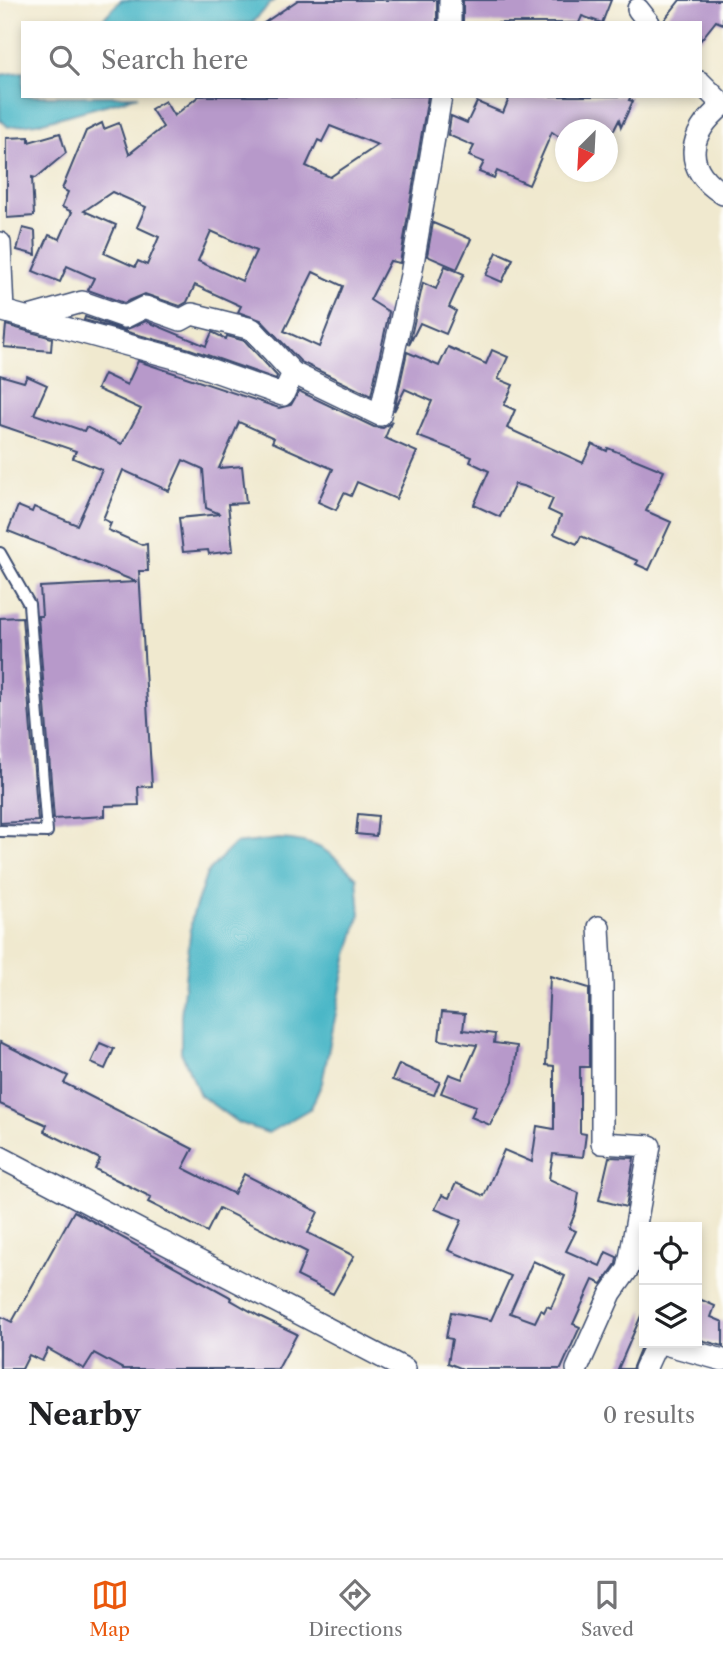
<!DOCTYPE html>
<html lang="en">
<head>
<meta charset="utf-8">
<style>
	:root { --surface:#fff; --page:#f6f6f6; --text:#202124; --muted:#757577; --line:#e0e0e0; --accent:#ea580c }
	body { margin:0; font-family:"Libre Caslon Text",serif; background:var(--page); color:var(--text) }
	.controls { position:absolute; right:21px; bottom:21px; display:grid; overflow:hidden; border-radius:0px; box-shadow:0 4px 10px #0003 }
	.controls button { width:63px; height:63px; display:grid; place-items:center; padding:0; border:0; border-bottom:2px solid var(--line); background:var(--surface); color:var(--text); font:35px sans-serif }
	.compass { position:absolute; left:555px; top:119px; width:63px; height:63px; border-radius:50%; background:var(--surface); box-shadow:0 4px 10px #0003; rotate:204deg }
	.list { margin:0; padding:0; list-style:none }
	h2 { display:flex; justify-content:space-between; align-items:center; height:91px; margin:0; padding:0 28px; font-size:30px }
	h2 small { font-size:23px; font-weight:400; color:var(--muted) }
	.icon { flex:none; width:38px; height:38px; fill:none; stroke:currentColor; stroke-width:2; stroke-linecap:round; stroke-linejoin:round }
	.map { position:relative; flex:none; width:723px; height:1369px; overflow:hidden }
	.search { position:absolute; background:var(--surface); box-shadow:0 4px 10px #0003; left:21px; right:21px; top:21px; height:77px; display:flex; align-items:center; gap:18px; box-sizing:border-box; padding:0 24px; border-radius:0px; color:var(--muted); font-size:26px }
	.sheet { height:189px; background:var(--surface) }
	nav { display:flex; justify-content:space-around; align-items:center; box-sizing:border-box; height:98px; border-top:2px solid var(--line); background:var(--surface); font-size:19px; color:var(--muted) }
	nav a { display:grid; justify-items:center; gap:4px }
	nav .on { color:var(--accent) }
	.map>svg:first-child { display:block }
	.water { fill:#4bb7c7; stroke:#337392; stroke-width:2 }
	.building { fill:#b799ca; fill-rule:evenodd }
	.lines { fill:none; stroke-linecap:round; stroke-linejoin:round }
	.lane-casing { stroke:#3b4b6f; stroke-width:14 }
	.street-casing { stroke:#3b4b6f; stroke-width:24 }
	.lane { stroke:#fff; stroke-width:10 }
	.street { stroke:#fff; stroke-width:21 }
</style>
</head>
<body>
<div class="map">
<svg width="723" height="1369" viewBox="0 0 723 1369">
	<rect width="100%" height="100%" fill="#fdfcf7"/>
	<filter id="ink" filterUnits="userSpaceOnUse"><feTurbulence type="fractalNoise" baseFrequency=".0143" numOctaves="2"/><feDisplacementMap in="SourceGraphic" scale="14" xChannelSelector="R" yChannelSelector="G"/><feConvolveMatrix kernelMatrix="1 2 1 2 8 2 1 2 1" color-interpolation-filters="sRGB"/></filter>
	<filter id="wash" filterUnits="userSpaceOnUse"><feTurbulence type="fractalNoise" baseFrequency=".00686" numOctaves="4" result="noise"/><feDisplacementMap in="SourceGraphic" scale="28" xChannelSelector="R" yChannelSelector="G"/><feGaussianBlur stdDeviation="1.57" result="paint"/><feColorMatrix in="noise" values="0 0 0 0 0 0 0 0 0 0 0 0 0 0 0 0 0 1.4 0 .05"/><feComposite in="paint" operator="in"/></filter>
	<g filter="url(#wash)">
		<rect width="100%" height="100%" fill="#f0e9cf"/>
		<g class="water">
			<polygon points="121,0 274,0 252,23 99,23"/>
			<polygon points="23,72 23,96 138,96 43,122 8,127 0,119 0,75"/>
			<path d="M 279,839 C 320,841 328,851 357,878 L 360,914 L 347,958 L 322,1083 L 311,1108 L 268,1133 L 237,1122 L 200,1095 L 181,1052 L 181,1015 L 192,917 L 207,873 L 234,844 Z"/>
		</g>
		<g id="blocks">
			<g class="building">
				<polygon points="298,0 437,0 437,23 264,23"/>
				<polygon points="463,0 611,0 602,23 582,16 579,23 463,23"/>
				<polygon points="680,0 723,0 723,24 716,21 700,41 700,23 662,23"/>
				<path d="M 199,96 L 428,96 L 400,263 L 390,261 L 370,300 L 389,312 L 371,396 L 301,362 L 261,320 L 238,312 L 241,306 L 195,285 L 187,302 L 180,306 L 145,294 L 124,303 L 88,290 L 94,278 L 67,266 L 60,282 L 33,271 L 49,235 L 60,239 L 72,212 L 62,207 L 68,192 L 62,189 L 86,131 L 102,123 L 104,129 L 119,123 L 129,154 L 163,127 L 151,109 L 165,101 L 174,116 ZM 330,126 L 378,145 L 330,177 L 306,166 L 318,140 L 322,142 ZM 112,192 L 146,207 L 137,227 L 159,237 L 147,265 L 138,261 L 135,267 L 104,253 L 116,225 L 84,211 ZM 211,231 L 256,251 L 242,281 L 198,261 ZM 313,272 L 343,286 L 319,347 L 284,331 Z"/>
				<polygon points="510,96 631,96 629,100 633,101 621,127 619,120 614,130 565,130 565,141 552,132 529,185 497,171 494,178 479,172 484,162 469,156 474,146 448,135 451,116 467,123 477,102 503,113"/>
				<polygon points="60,133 66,153 36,178 32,177 34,216 7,218 7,138 29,137 29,142"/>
				<polygon points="433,223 471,239 457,269 427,256"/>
				<polygon points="23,228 35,231 36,255 17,250"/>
				<polygon points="497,252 513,259 502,282 486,275"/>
				<polygon points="445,266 464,274 449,307 456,311 446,334 420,323 409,345 423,283 436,289"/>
				<polygon points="85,317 125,330 146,321 206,346 212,332 226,339 227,336 245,341 277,376 276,379 190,349 84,320"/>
				<polygon points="6,325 52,338 51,351 4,347"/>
				<polygon points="448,347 486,364 492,350 508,357 498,379 513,385 504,405 515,410 507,428 583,463 592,444 607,451 608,448 664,471 646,511 671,522 649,570 636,564 638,561 581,536 577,544 554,534 561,516 548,510 553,499 526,487 515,484 500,517 474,505 489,471 470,462 472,457 417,436 432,401 405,389 394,411 407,352 439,366"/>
				<polygon points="138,361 279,408 291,405 299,391 374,427 383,428 391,423 385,438 417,452 396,499 357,482 351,496 344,493 336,510 318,502 333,469 272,442 274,438 239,422 219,468 242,466 246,503 228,504 233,551 209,554 208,550 183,552 179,518 220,514 206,508 203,469 183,460 169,491 123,470 103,519 111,523 108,530 142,545 147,544 148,571 139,571 152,786 138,787 139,805 105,806 105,816 54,819 38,616 42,616 40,587 137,582 8,531 18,506 32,512 34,507 77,525 102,470 73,458 76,451 0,425 0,375 24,382 27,376 47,385 34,414 84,431 86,427 122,444 141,409 97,389 104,374 127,385"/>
				<polygon points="22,617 38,821 0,823 0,618"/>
				<polygon points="358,814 378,816 376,836 356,834"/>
				<path d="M 550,976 L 589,988 L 589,1067 L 580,1067 L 580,1133 L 586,1134 L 583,1157 L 553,1154 L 549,1179 L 579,1193 L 576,1211 L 569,1228 L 576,1231 L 566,1251 L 600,1266 L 606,1252 L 617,1257 L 616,1264 L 602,1284 L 593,1280 L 573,1324 L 580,1327 L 561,1369 L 463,1369 L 448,1363 L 452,1339 L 446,1338 L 451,1312 L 491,1320 L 511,1276 L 448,1250 L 462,1220 L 435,1209 L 442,1195 L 449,1198 L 456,1183 L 484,1196 L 504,1150 L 532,1162 L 537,1126 L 554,1129 L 554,1066 L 546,1065 ZM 533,1261 L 565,1276 L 551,1308 L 547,1306 L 544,1312 L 541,1310 L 535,1322 L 510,1313 Z"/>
				<polygon points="442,1012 465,1014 463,1030 495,1034 494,1043 517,1046 513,1082 490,1125 471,1117 476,1106 441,1093 449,1074 462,1079 477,1045 439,1040"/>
				<polygon points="0,1042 68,1076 64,1083 193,1149 183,1168 234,1194 244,1174 318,1212 308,1233 354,1256 333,1294 297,1276 307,1252 219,1208 207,1232 148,1202 151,1197 95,1169 100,1159 44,1131 47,1125 0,1104"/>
				<polygon points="100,1043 114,1049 105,1069 91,1063"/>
				<polygon points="399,1064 440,1082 434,1095 392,1080"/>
				<polygon points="609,1157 634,1158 626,1207 599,1200"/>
				<polygon points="74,1211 232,1298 231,1300 259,1316 297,1334 278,1369 123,1369 94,1353 84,1369 48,1349 42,1361 29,1355 22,1369 0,1369 0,1316 12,1322"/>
				<polygon points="697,1298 715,1306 711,1317 723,1322 723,1346 697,1339"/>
				<polygon points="644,1309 644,1339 632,1369 618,1369"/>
			</g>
		</g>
	</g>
	<g filter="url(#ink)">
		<use href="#blocks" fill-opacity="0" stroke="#3b4b6f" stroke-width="2"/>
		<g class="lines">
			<defs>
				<polyline id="lane" points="0,553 29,604 47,832 0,831"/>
				<g id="street">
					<polyline points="450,0 450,23"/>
					<polyline points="638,9 649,23"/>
					<polyline points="700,82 723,105"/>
					<path d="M 723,105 C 688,134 681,167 723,194"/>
					<polyline points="0,243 3,311 186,361 283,395 293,373 380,415 411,275 441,96"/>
					<polyline points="29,317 82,302 125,317 145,307 181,320 192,314 252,329 293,373"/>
					<polyline points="0,1157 405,1369"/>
					<polyline points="661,1343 723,1360"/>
					<polyline points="577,1369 611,1293 628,1269 650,1146 602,1143 602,985 599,927"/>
					<polyline points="645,1369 657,1343"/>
				</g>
			</defs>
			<use href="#lane" class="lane-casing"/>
			<use href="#street" class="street-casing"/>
			<use href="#lane" class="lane"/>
			<use href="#street" class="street"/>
		</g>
	</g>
</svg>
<div class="controls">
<button><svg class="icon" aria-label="locate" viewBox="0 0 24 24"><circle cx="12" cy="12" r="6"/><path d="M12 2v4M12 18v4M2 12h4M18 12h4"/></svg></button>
<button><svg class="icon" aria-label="layers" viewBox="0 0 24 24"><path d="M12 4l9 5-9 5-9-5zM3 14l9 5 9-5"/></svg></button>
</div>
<svg class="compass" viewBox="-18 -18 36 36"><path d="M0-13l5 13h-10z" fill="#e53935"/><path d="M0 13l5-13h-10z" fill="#757577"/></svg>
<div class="search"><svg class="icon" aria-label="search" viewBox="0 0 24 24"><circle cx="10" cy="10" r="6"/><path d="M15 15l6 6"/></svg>Search here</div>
</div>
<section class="sheet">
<h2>Nearby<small>0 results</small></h2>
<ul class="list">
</ul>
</section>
<nav>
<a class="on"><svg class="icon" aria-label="map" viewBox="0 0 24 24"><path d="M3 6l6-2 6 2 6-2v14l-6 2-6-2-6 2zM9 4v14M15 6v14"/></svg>Map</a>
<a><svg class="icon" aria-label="directions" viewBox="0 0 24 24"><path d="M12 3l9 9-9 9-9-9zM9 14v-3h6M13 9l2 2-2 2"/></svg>Directions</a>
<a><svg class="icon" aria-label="saved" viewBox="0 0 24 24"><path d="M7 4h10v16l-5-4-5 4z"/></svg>Saved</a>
</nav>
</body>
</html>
